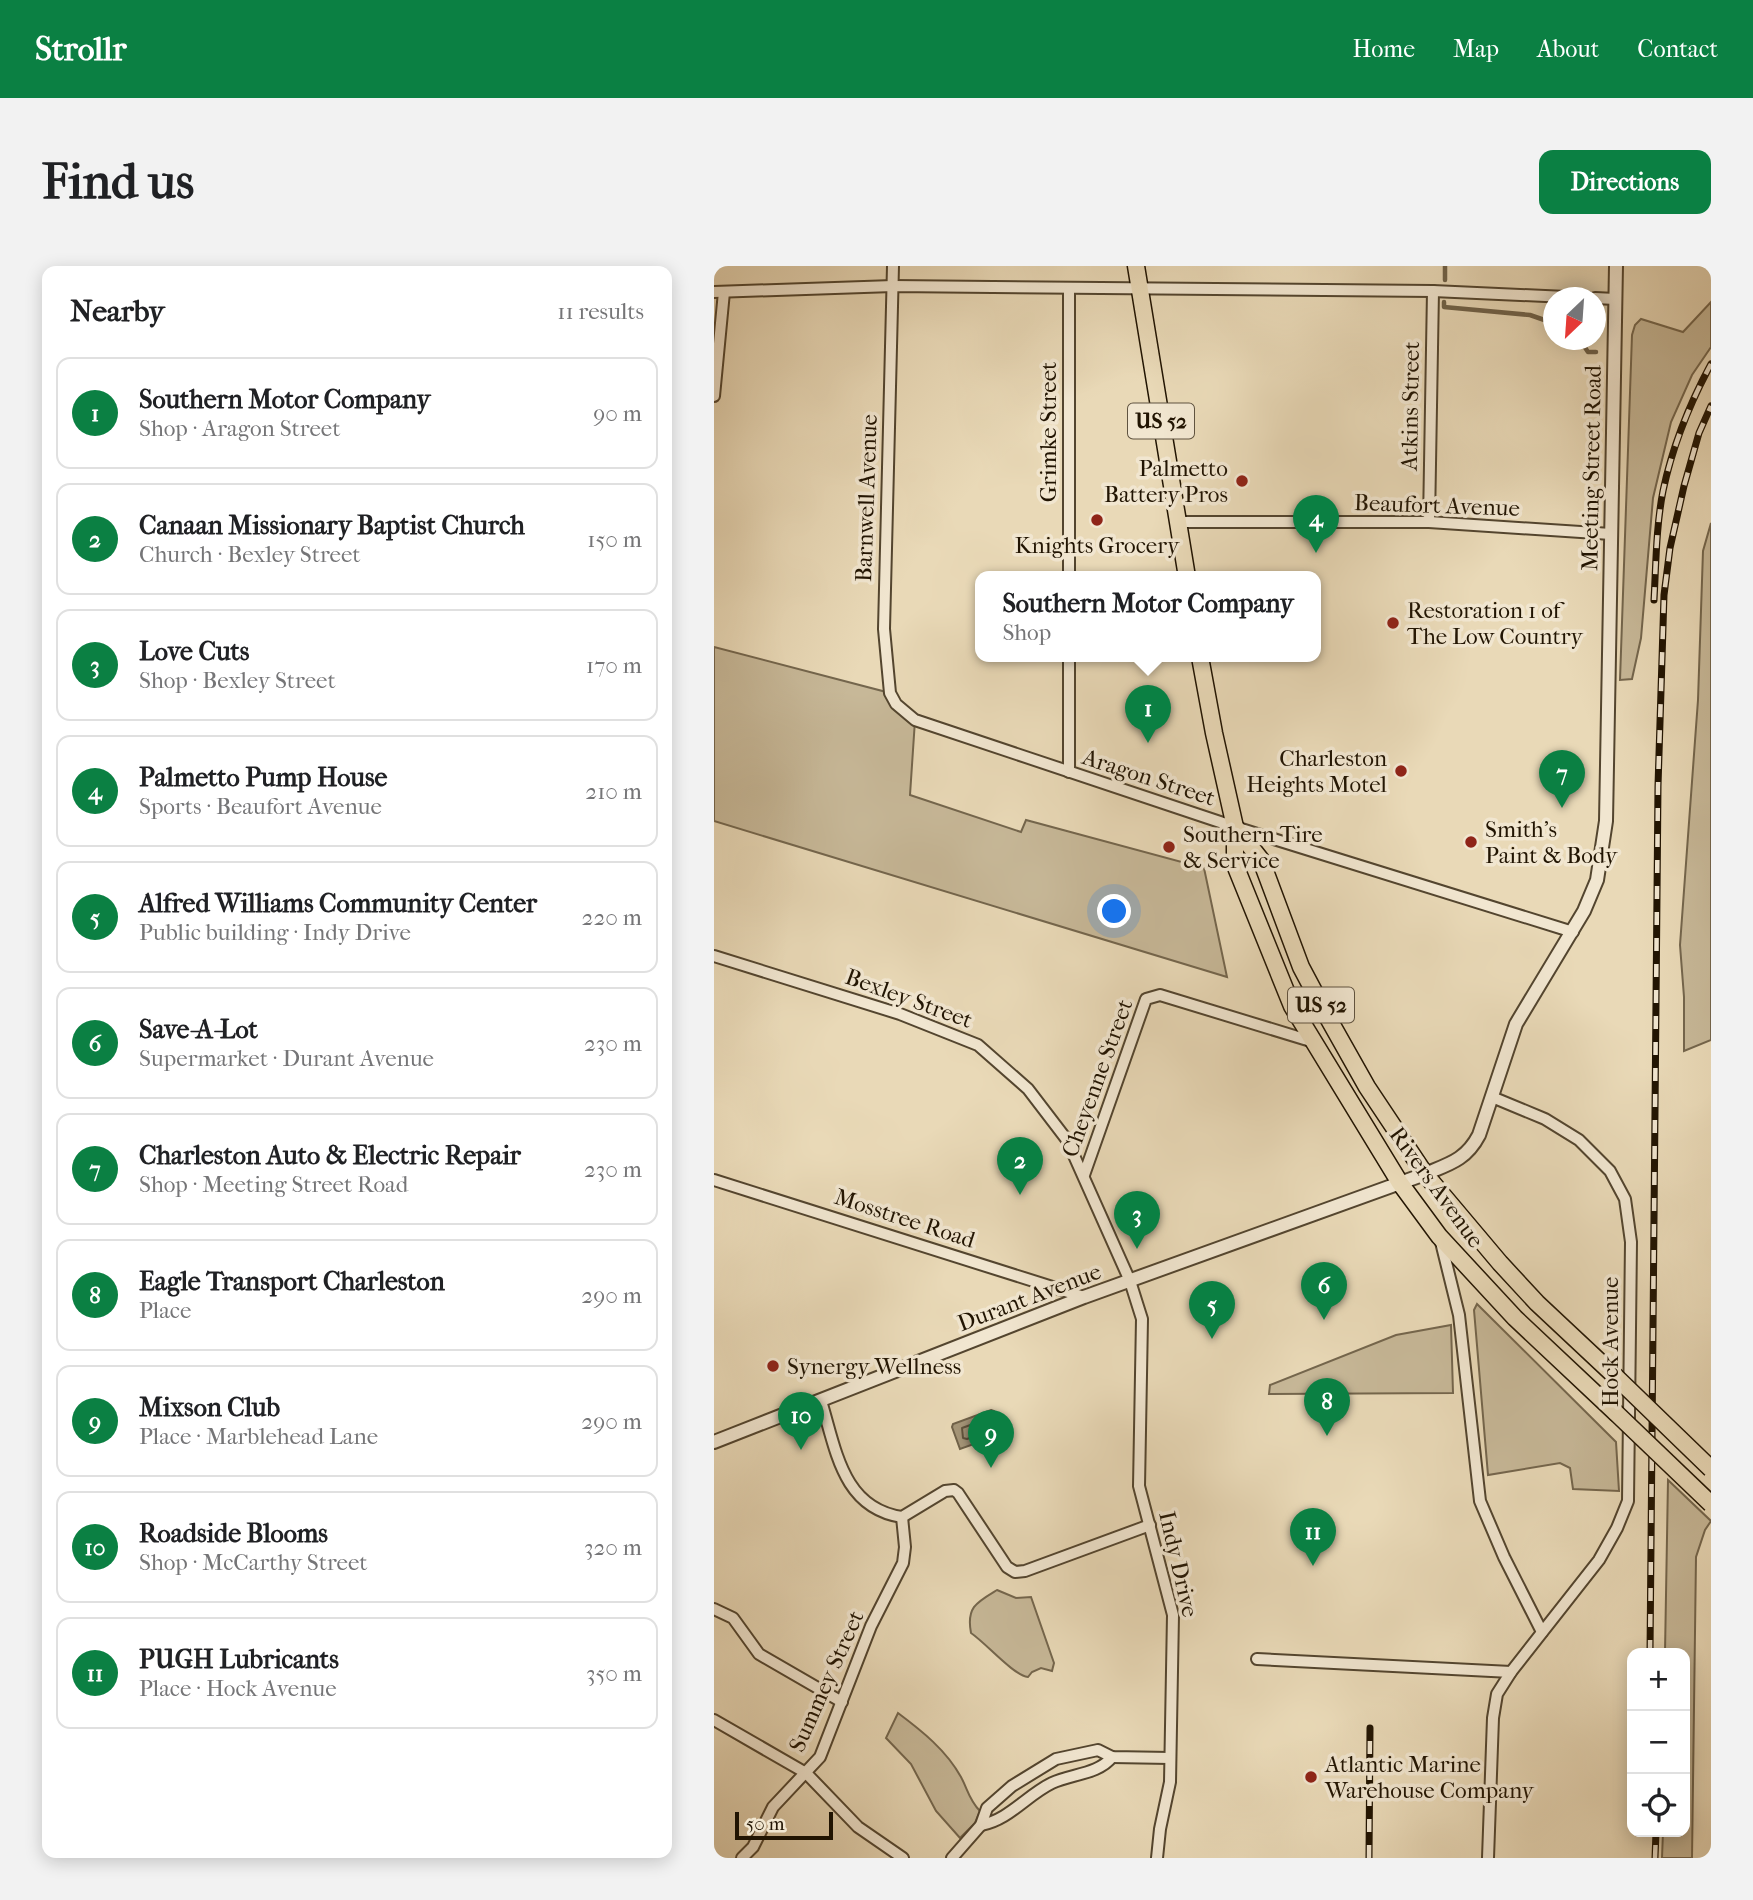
<!DOCTYPE html>
<html lang="en">
<head>
<meta charset="utf-8">
<style>
	:root { --surface:#fff; --page:#f2f2f2; --text:#202124; --muted:#757577; --line:#e0e0e0; --accent:#0b8043 }
	body { margin:0; font-family:"IM FELL French Canon",serif; background:var(--page); color:var(--text) }
	.controls { position:absolute; right:21px; bottom:21px; display:grid; overflow:hidden; border-radius:14px; box-shadow:0 4px 18px #0003 }
	.controls button { width:63px; height:63px; display:grid; place-items:center; padding:0; border:0; border-bottom:2px solid var(--line); background:var(--surface); color:var(--text); font:35px sans-serif }
	.compass { position:absolute; left:829px; top:21px; width:63px; height:63px; border-radius:50%; background:var(--surface); box-shadow:0 4px 18px #0003; rotate:205deg }
	.scale { position:absolute; left:21px; bottom:18px; width:98px; box-sizing:border-box; padding-left:7px; border:4px solid #211402; border-top:0; font-size:19px; line-height:24px; white-space:nowrap; color:#211402; -webkit-text-stroke:5px #f1e6d0; paint-order:stroke }
	.you { position:absolute; left:401px; top:646px; width:24px; height:24px; margin:-18px; border:5px solid #fff; border-radius:50%; background:#1a73e8; box-shadow:0 0 0 10px #1a73e833 }
	.badge { display:grid; place-items:center; width:46px; height:46px; border-radius:50%; background:var(--accent); color:#fff; font-size:23px; font-weight:700 }
	.pin { position:absolute; translate:-50% -58px; filter:drop-shadow(0 2px 4px #0008) }
	.pin::after { content:''; position:absolute; top:37px; width:24px; height:21px; background:inherit; clip-path:polygon(0 0,100% 0,50% 100%) }
	.popup { position:absolute; left:261px; top:305px; width:346px; height:91px; box-sizing:border-box; display:grid; place-content:center; border-radius:14px; background:var(--surface); filter:drop-shadow(0 2px 5px #0005); font-size:23px; white-space:nowrap; color:var(--muted) }
	.popup b { font-size:26px; color:var(--text) }
	.popup::after { content:''; position:absolute; left:50%; top:100%; margin-left:-14px; border:14px solid transparent; border-top-color:var(--surface) }
	.list { margin:0; padding:0; list-style:none }
	h2 { display:flex; justify-content:space-between; align-items:center; height:91px; margin:0; padding:0 28px; font-size:30px }
	h2 small { font-size:23px; font-weight:400; color:var(--muted) }
	.list li { display:grid; grid-template-columns:46px 1fr auto; gap:21px; align-items:center; box-sizing:border-box; height:112px; margin:0 14px 14px; padding:0 14px; border:2px solid var(--line); border-radius:14px }
	.list b { display:block; font-size:26px; white-space:nowrap }
	.list p { margin:0; font-size:23px; white-space:nowrap; color:var(--muted) }
	.list em { font-size:23px; font-style:normal; color:var(--muted) }
	.icon { flex:none; width:38px; height:38px; fill:none; stroke:currentColor; stroke-width:2; stroke-linecap:round; stroke-linejoin:round }
	.map { position:relative; flex:none; width:997px; height:1592px; overflow:hidden; border-radius:14px }
	header { display:flex; align-items:center; gap:42px; box-sizing:border-box; height:98px; padding:0 35px; background:var(--accent); color:#fff }
	header strong { font-size:33px }
	nav { display:flex; gap:38px; margin-inline-start:auto; font-size:24px }
	.intro { display:flex; align-items:center; justify-content:space-between; box-sizing:border-box; height:168px; padding:0 42px }
	h1 { margin:0; font-size:49px }
	.button { padding:18px 32px; border-radius:14px; background:var(--accent); color:#fff; font-size:24px; font-weight:700 }
	main { display:flex; gap:42px; padding:0 42px }
	aside { flex:1; background:var(--surface); border-radius:14px; box-shadow:0 4px 18px #0003 }
	.map>svg:first-child { display:block }
	.green { fill:#c7b898; stroke:#74664d; stroke-width:2 }
	.water { fill:#a59679; stroke:#706249; stroke-width:2 }
	.lines { fill:none; stroke-linecap:round; stroke-linejoin:round }
	.shore { stroke:#63553e; stroke-width:2 }
	.stream { stroke:#706249; stroke-width:4.5 }
	.minor-casing { stroke:#53452f; stroke-width:14 }
	.tertiary-casing { stroke:#53452f; stroke-width:16 }
	.primary-casing { stroke:#211402; stroke-width:19 }
	.minor { stroke:#f1e6d0; stroke-width:10 }
	.tertiary { stroke:#f1e6d0; stroke-width:12 }
	.primary { stroke:#e9d9b7; stroke-width:16 }
	.rail-casing { stroke:#211402; stroke-width:7 }
	.rail { stroke:#f1e6d0; stroke-width:4.5; stroke-dasharray:13; stroke-linecap:butt }
	.primary-bridge-casing { stroke:#211402; stroke-width:19; stroke-linecap:butt }
	.primary-bridge { stroke:#e9d9b7; stroke-width:16 }
	.poi-dot { fill:#8f2418; stroke:#f1e6d0; stroke-width:2.5 }
	.labels { text-anchor:middle; stroke-width:7; stroke-linejoin:round; paint-order:stroke }
	.shield { fill:#f1e6d0; stroke:#5f5340; stroke-width:2 }
	.shield-label { font-size:21px; font-weight:bold; fill:#211402 }
	.street-label { font-size:23px; fill:#211402; stroke:#f1e6d0 }
	.poi-label { font-size:23px; fill:#211402; stroke:#f1e6d0; text-anchor:start }
</style>
</head>
<body>
<header>
<strong>Strollr</strong>
<nav><a>Home</a><a>Map</a><a>About</a><a>Contact</a></nav>
</header>
<div class="intro"><h1>Find us</h1><a class="button">Directions</a></div>
<main>
<aside>
<h2>Nearby<small>11 results</small></h2>
<ul class="list">
<li><span class="badge">1</span><div><b>Southern Motor Company</b><p>Shop · Aragon Street</p></div><em>90 m</em></li>
<li><span class="badge">2</span><div><b>Canaan Missionary Baptist Church</b><p>Church · Bexley Street</p></div><em>150 m</em></li>
<li><span class="badge">3</span><div><b>Love Cuts</b><p>Shop · Bexley Street</p></div><em>170 m</em></li>
<li><span class="badge">4</span><div><b>Palmetto Pump House</b><p>Sports · Beaufort Avenue</p></div><em>210 m</em></li>
<li><span class="badge">5</span><div><b>Alfred Williams Community Center</b><p>Public building · Indy Drive</p></div><em>220 m</em></li>
<li><span class="badge">6</span><div><b>Save-A-Lot</b><p>Supermarket · Durant Avenue</p></div><em>230 m</em></li>
<li><span class="badge">7</span><div><b>Charleston Auto &amp; Electric Repair</b><p>Shop · Meeting Street Road</p></div><em>230 m</em></li>
<li><span class="badge">8</span><div><b>Eagle Transport Charleston</b><p>Place</p></div><em>290 m</em></li>
<li><span class="badge">9</span><div><b>Mixson Club</b><p>Place · Marblehead Lane</p></div><em>290 m</em></li>
<li><span class="badge">10</span><div><b>Roadside Blooms</b><p>Shop · McCarthy Street</p></div><em>320 m</em></li>
<li><span class="badge">11</span><div><b>PUGH Lubricants</b><p>Place · Hock Avenue</p></div><em>350 m</em></li>
</ul>
</aside>
<div class="map">
<svg width="997" height="1592" viewBox="0 0 997 1592">
	<rect width="100%" height="100%" fill="#e9d9b7"/>
	<filter id="stains"><feTurbulence type="fractalNoise" baseFrequency=".00286" numOctaves="4"/><feColorMatrix values="0 0 0 0 .2 0 0 0 0 .09 0 0 0 0 .02 0 0 0 .5 -.17"/></filter>
	<radialGradient id="worn" r=".72"><stop offset=".6" stop-color="#630" stop-opacity="0"/><stop offset="1" stop-color="#630" stop-opacity=".3"/></radialGradient>
	<g class="green">
		<polygon points="997,36 997,81 978,109 957,156 939,232 927,372 918,413 906,414 918,69 921,59 927,53 969,66"/>
		<polygon points="997,257 997,774 970,785 970,731 966,679 984,434 989,285"/>
		<polygon points="0,381 176,427 201,454 196,529 307,566 312,554 490,602 513,711 0,555"/>
		<polygon points="763,1038 902,1176 905,1225 859,1223 856,1202 846,1197 774,1209 760,1044"/>
		<polygon points="737,1059 739,1127 555,1128 556,1119 682,1069"/>
		<polygon points="954,1214 997,1255 991,1264 982,1291 978,1592 948,1592 949,1566 971,1566 971,1387 951,1387"/>
		<path d="M 283,1324 L 302,1332 L 317,1331 L 340,1397 L 338,1405 L 327,1402 L 318,1406 L 314,1411 C 299,1409 273,1378 257,1367 C 252,1341 263,1336 283,1324 Z"/>
		<path d="M 184,1447 C 208,1465 232,1484 247,1511 C 254,1524 255,1534 266,1545 L 261,1557 L 246,1572 L 222,1545 L 197,1498 L 172,1472 Z"/>
	</g>
	<polygon class="water" points="277,1144 280,1145 288,1168 246,1183 238,1161 239,1158"/>
	<g class="lines">
		<polygon class="shore" points="273,1153 278,1160 277,1164 253,1173 249,1172 248,1162"/>
		<g class="stream">
			<polyline points="731,0 731,14"/>
			<polyline points="730,36 730,41 816,49 839,57"/>
			<polyline points="866,74 874,86 882,86"/>
		</g>
		<defs>
			<g id="minor">
				<polyline points="179,0 170,363 176,427 182,438 201,454 521,561 859,666"/>
				<polyline points="0,26 179,20 719,25 874,32"/>
				<polyline points="881,32 901,33"/>
				<polyline points="0,130 10,26"/>
				<polyline points="463,256 715,256 897,268"/>
				<polyline points="715,256 719,25"/>
				<polyline points="355,311 355,22"/>
				<polyline points="355,506 355,391"/>
				<polyline points="0,690 186,748 264,779 314,823 353,874 416,1015 428,1053 425,1220 459,1349 456,1516 446,1563 443,1592"/>
				<polyline points="370,909 432,733 446,729 600,776"/>
				<polyline points="0,914 370,1031"/>
				<polyline points="726,972 745,1049 766,1235 790,1291 828,1366"/>
				<path d="M 107,1135 C 122,1183 128,1242 188,1251 L 231,1225 L 240,1224 L 244,1227 L 293,1301 L 301,1306 L 311,1305 L 436,1259"/>
				<polyline points="0,1343 19,1352 45,1388 128,1436"/>
				<polyline points="543,1393 797,1406"/>
				<polyline points="0,1454 92,1507 144,1561 189,1592"/>
				<path d="M 267,1559 C 295,1554 313,1529 338,1517 C 357,1508 385,1508 398,1491"/>
				<polyline points="28,1592 39,1581 59,1541 106,1491 157,1360 189,1297 191,1281 188,1251"/>
				<polyline points="238,1592 267,1559 273,1542 298,1520 342,1493 384,1484 398,1491 456,1492"/>
				<polyline points="774,1592 779,1452 783,1428 797,1406 885,1294 903,1262 914,1235 917,976 911,933 896,905 865,874 831,853 778,831"/>
			</g>
			<path id="tertiary" d="M 0,1176 L 370,1031 L 711,908 C 735,898 752,894 765,869 L 802,758 L 870,645 L 883,614 L 892,555 L 902,0"/>
			<g id="primary">
				<polyline points="422,0 473,311"/>
				<polyline points="486,391 500,467 521,561 521,599 578,740 686,917 725,970 801,1052 902,1147"/>
				<polyline points="521,561 547,594 587,701 613,750 653,821 711,908 786,997 823,1037 902,1111"/>
			</g>
		</defs>
		<use href="#minor" class="minor-casing"/>
		<use href="#tertiary" class="tertiary-casing"/>
		<use href="#primary" class="primary-casing"/>
		<use href="#minor" class="minor"/>
		<use href="#tertiary" class="tertiary"/>
		<use href="#primary" class="primary"/>
		<defs>
			<g id="rail">
				<path d="M 940,334 C 942,298 942,261 949,225 C 958,182 976,137 997,98"/>
				<polyline points="936,1387 944,520 950,329 956,282 970,220 985,167 997,140"/>
				<polyline points="655,1592 656,1462"/>
				<polyline points="941,1592 942,1566"/>
			</g>
		</defs>
		<use href="#rail" class="rail-casing"/>
		<use href="#rail" class="rail"/>
		<defs>
			<g id="primary-bridge">
				<polyline points="902,1111 997,1203"/>
				<polyline points="902,1147 997,1238"/>
			</g>
		</defs>
		<use href="#primary-bridge" class="primary-bridge-casing"/>
		<use href="#primary-bridge" class="primary-bridge"/>
	</g>
	<g class="poi-dot">
		<circle cx="528" cy="215" r="7"/>
		<circle cx="383" cy="254" r="7"/>
		<circle cx="679" cy="357" r="7"/>
		<circle cx="687" cy="505" r="7"/>
		<circle cx="757" cy="576" r="7"/>
		<circle cx="455" cy="581" r="7"/>
		<circle cx="59" cy="1100" r="7"/>
		<circle cx="597" cy="1511" r="7"/>
	</g>
	<g class="labels">
		<g class="shield">
			<rect x="414" y="137.5" width="66" height="35" rx="5"/>
			<rect x="574" y="721.5" width="66" height="35" rx="5"/>
		</g>
		<g class="shield-label">
			<text x="447" y="162">US 52</text>
			<text x="607" y="746">US 52</text>
		</g>
		<g class="street-label">
			<text transform="translate(696 140) rotate(-89)" y="8">Atkins Street</text>
			<text transform="translate(334 166) rotate(-90)" y="8">Grimke Street</text>
			<text transform="translate(877 202) rotate(-89)" y="8">Meeting Street Road</text>
			<text transform="translate(152 232) rotate(-88)" y="8">Barnwell Avenue</text>
			<text transform="translate(723 239) rotate(2)" y="8">Beaufort Avenue</text>
			<text transform="translate(435 511) rotate(18)" y="8">Aragon Street</text>
			<text transform="translate(195 732) rotate(20)" y="8">Bexley Street</text>
			<text transform="translate(383 812) rotate(-70)" y="8">Cheyenne Street</text>
			<text transform="translate(723 921) rotate(54)" y="8">Rivers Avenue</text>
			<text transform="translate(191 952) rotate(18)" y="8">Mosstree Road</text>
			<text transform="translate(315 1031) rotate(-21)" y="8">Durant Avenue</text>
			<text transform="translate(896 1076) rotate(-90)" y="8">Hock Avenue</text>
			<text transform="translate(465 1298) rotate(77)" y="8">Indy Drive</text>
			<text transform="translate(112 1415) rotate(-66)" y="8">Summey Street</text>
		</g>
		<g class="poi-label">
			<text x="514" y="210" text-anchor="end">Palmetto<tspan x="514" dy="26">Battery Pros</tspan></text>
			<text x="383" y="287" text-anchor="middle">Knights Grocery</text>
			<text x="693" y="352">Restoration 1 of<tspan x="693" dy="26">The Low Country</tspan></text>
			<text x="673" y="500" text-anchor="end">Charleston<tspan x="673" dy="26">Heights Motel</tspan></text>
			<text x="771" y="571">Smith's<tspan x="771" dy="26">Paint &amp; Body</tspan></text>
			<text x="469" y="576">Southern Tire<tspan x="469" dy="26">&amp; Service</tspan></text>
			<text x="73" y="1108">Synergy Wellness</text>
			<text x="611" y="1506">Atlantic Marine<tspan x="611" dy="26">Warehouse Company</tspan></text>
		</g>
	</g>
	<rect width="100%" height="100%" filter="url(#stains)"/>
	<rect width="100%" height="100%" fill="url(#worn)"/>
</svg>
<div class="controls">
<button>+</button>
<button>−</button>
<button><svg class="icon" aria-label="locate" viewBox="0 0 24 24"><circle cx="12" cy="12" r="6"/><path d="M12 2v4M12 18v4M2 12h4M18 12h4"/></svg></button>
</div>
<svg class="compass" viewBox="-18 -18 36 36"><path d="M0-13l5 13h-10z" fill="#e53935"/><path d="M0 13l5-13h-10z" fill="#757577"/></svg>
<div class="scale">50 m</div>
<div class="you"></div>
<div class="pin badge" style="left:434px;top:477px">1</div>
<div class="popup"><b>Southern Motor Company</b>Shop</div>
<div class="pin badge" style="left:306px;top:929px">2</div>
<div class="pin badge" style="left:423px;top:983px">3</div>
<div class="pin badge" style="left:602px;top:287px">4</div>
<div class="pin badge" style="left:498px;top:1073px">5</div>
<div class="pin badge" style="left:610px;top:1054px">6</div>
<div class="pin badge" style="left:848px;top:542px">7</div>
<div class="pin badge" style="left:613px;top:1170px">8</div>
<div class="pin badge" style="left:277px;top:1202px">9</div>
<div class="pin badge" style="left:87px;top:1184px">10</div>
<div class="pin badge" style="left:599px;top:1300px">11</div>
</div>
</main>
</body>
</html>
